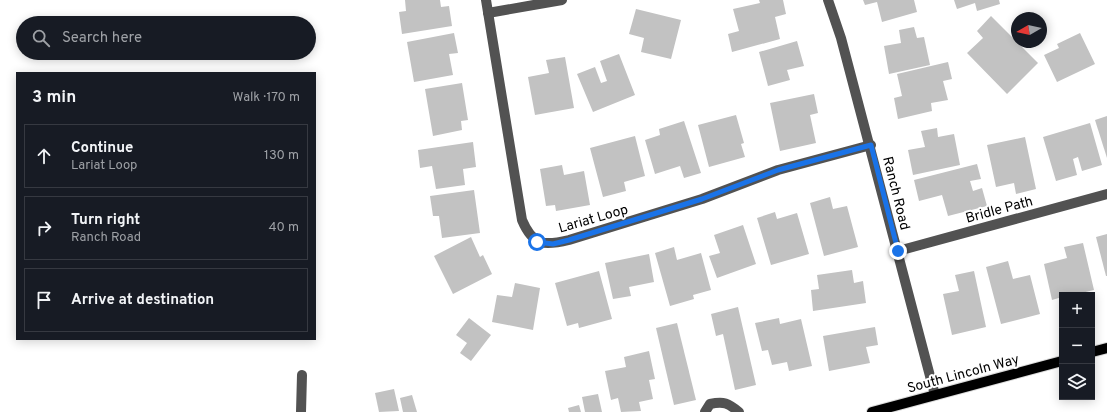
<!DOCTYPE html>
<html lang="en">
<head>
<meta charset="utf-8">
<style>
	:root { --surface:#171b24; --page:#20242c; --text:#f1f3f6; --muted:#9ea1a6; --line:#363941 }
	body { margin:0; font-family:Overpass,sans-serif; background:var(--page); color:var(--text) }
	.controls { position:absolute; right:12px; bottom:12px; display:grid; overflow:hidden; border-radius:0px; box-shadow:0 2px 10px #0003 }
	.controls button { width:36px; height:36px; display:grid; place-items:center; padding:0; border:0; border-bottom:1px solid var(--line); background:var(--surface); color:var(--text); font:20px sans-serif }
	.compass { position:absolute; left:1011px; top:12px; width:36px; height:36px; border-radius:50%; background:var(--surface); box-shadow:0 2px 10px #0003; rotate:261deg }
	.stop { position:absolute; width:12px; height:12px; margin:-9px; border:3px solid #1a73e8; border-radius:50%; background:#fff }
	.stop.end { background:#1a73e8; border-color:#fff; box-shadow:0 1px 4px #0008 }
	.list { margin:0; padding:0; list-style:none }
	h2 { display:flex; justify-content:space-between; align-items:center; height:52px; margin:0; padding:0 16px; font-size:17px }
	h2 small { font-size:13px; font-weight:400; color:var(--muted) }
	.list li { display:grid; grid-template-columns:26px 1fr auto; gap:12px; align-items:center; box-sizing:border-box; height:64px; margin:0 8px 8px; padding:0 8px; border:1px solid var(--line); border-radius:0px }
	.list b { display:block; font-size:15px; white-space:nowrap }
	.list p { margin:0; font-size:13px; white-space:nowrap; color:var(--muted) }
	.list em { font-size:13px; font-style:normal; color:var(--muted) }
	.icon { flex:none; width:22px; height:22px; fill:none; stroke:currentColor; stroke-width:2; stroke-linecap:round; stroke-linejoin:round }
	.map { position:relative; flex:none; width:1107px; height:412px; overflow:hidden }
	.search { position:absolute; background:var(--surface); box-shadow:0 2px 10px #0003; left:16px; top:16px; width:300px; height:44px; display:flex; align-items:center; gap:10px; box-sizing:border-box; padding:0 14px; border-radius:22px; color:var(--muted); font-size:15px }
	.panel { position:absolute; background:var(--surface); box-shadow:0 2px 10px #0003; left:16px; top:72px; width:300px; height:268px; border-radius:0px }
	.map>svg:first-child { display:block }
	.building { fill:#c2c2c2 }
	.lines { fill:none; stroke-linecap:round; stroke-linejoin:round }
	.major-casing { stroke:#dbdbdb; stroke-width:12 }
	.minor { stroke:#525252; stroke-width:10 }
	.major { stroke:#000; stroke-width:10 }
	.route { stroke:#1a73e8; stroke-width:5 }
	.labels { text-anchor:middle; stroke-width:4; stroke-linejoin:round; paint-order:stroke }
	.street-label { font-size:14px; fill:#000; stroke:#fff }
</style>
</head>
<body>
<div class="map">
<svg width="1107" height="412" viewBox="0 0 1107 412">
	<rect width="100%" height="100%" fill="#fff"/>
	<g class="building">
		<polygon points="405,0 440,0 441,7 449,6 452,26 402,34 399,12 406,11"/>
		<polygon points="759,0 783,0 786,14 775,17 780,39 732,52 728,34 739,31 733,9 760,3"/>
		<polygon points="863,0 914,0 917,12 882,22 877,2 865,5"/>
		<polygon points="954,0 999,0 1000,4 977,11 975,3 957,9"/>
		<polygon points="636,9 681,20 671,59 641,52 644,38 629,34"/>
		<polygon points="991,16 1038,63 1007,94 967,53 983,38 977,31"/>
		<polygon points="914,27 917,38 924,37 930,65 889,74 884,46 901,43 899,30"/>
		<polygon points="454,33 458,53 449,54 453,75 414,82 407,42"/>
		<polygon points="1080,33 1095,64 1057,82 1044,55 1059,48 1057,44"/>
		<polygon points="797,41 804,66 787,70 790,80 768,86 759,52"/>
		<polygon points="619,54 635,95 593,112 577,74 595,67 601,83 607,81 600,61"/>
		<polygon points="565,57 574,108 535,115 528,77 549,73 546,60"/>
		<polygon points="948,62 952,79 943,81 948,100 931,103 932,111 898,119 894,98 902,96 897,74"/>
		<polygon points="462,83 468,120 461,121 462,130 433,136 425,89"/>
		<polygon points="814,94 818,113 810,115 816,143 780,151 770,103"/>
		<polygon points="736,115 744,143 741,144 745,157 709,167 698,125"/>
		<polygon points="1107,116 1107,158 1095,120"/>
		<polygon points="684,121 701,173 684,178 680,166 655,174 645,140 660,135 659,129"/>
		<polygon points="1090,123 1102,165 1082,171 1078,157 1073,159 1077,175 1056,181 1043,137"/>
		<polygon points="937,128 938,137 954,134 960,165 913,175 908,150 925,147 921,131"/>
		<polygon points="635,136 645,176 624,182 626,191 603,197 590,148"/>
		<polygon points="1025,137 1036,189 1016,194 1014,183 996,187 987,145"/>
		<polygon points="473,142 476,167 463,169 465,185 436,189 432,166 420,168 418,150"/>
		<polygon points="977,164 981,179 970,181 973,191 982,188 987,206 948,216 942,195 919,201 914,180"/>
		<polygon points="562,165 564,175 584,171 590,205 556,211 555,205 546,206 540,169"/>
		<polygon points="474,190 480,233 442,238 439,216 433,216 430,196"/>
		<polygon points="830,197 833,209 847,206 858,247 824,256 810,203"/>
		<polygon points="775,212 777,219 797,213 809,254 771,265 757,218"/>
		<polygon points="743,225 756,264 717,278 709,256 720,253 714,235"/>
		<polygon points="1107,234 1107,276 1106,276 1096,237"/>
		<polygon points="471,237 480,257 483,255 492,274 453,294 434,256"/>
		<polygon points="1083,243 1094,290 1073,295 1062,295 1062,297 1052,300 1044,264 1067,258 1064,247"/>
		<polygon points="674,247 677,260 701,253 711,290 693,295 694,299 670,306 655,253"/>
		<polygon points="649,254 654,282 629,287 631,296 613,299 605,263"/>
		<polygon points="1008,261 1013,279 1030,275 1040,314 1001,324 986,267"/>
		<polygon points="852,270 854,283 863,281 866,303 813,311 811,290 819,289 817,275"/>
		<polygon points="599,271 612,319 579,328 578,323 567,326 555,283"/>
		<polygon points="974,271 986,327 952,335 943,294 959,291 955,275"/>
		<polygon points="515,283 540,288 533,330 492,322 497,295 512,297"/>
		<polygon points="738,307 756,385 735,390 723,334 716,336 711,314"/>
		<polygon points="469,318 491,335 471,361 460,353 467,343 456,335"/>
		<polygon points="779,318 780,324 801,319 812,366 789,371 787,362 772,365 768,350 762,351 755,323"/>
		<polygon points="677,323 696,400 674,405 656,328"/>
		<polygon points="875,327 878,345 866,347 870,363 829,371 823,336"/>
		<polygon points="649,351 655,379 649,380 653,399 639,402 641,411 621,412 618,398 611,400 605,371 626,367 624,357"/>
		<polygon points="394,389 399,411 379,412 375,393"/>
		<polygon points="598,394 602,412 585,412 582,397"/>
		<polygon points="412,395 417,412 403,412 400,398"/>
		<polygon points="579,405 581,412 569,412 568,408"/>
	</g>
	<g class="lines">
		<defs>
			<g id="major">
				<polyline points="1092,352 1107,348"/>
				<polyline points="872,412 1062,361"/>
			</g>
		</defs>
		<use href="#major" class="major-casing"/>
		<g class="minor">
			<path d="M 486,0 L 522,220 C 533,246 544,246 569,240 L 702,199 L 778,170 L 871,145"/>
			<polyline points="828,0 841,38 935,395"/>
			<polyline points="488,13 562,0"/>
			<polyline points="898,251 1107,194"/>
			<polyline points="301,412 302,375"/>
			<path d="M 705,412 L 710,404 C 724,401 728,403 739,412"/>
		</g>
		<use href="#major" class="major"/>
	</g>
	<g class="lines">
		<polyline class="route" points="537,242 553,244 569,240 702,199 778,170 871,145 898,251"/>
	</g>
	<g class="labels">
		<g class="street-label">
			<text transform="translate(897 193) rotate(76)" y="5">Ranch Road</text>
			<text transform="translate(999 209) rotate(-15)" y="5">Bridle Path</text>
			<text transform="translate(593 218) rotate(-16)" y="5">Lariat Loop</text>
			<text transform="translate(963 373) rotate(-15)" y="5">South Lincoln Way</text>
		</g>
	</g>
</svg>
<div class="controls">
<button>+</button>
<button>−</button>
<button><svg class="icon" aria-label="layers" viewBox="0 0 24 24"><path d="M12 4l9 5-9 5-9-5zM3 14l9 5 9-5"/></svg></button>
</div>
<svg class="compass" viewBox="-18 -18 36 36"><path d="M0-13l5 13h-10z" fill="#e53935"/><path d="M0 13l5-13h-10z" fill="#9ea1a6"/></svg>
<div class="stop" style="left:537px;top:242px"></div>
<div class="stop end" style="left:898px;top:251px"></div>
<div class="search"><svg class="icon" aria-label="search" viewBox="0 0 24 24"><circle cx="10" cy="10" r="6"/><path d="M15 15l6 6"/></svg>Search here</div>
<section class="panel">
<h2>3 min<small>Walk · 170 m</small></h2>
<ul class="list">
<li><svg class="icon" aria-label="ahead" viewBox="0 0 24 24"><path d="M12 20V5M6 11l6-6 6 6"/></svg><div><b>Continue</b><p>Lariat Loop</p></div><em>130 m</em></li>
<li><svg class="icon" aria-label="right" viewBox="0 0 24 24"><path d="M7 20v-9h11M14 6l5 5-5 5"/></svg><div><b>Turn right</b><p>Ranch Road</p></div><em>40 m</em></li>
<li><svg class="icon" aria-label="arrive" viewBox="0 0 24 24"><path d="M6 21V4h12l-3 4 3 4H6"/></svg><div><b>Arrive at destination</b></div></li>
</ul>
</section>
</div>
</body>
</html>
